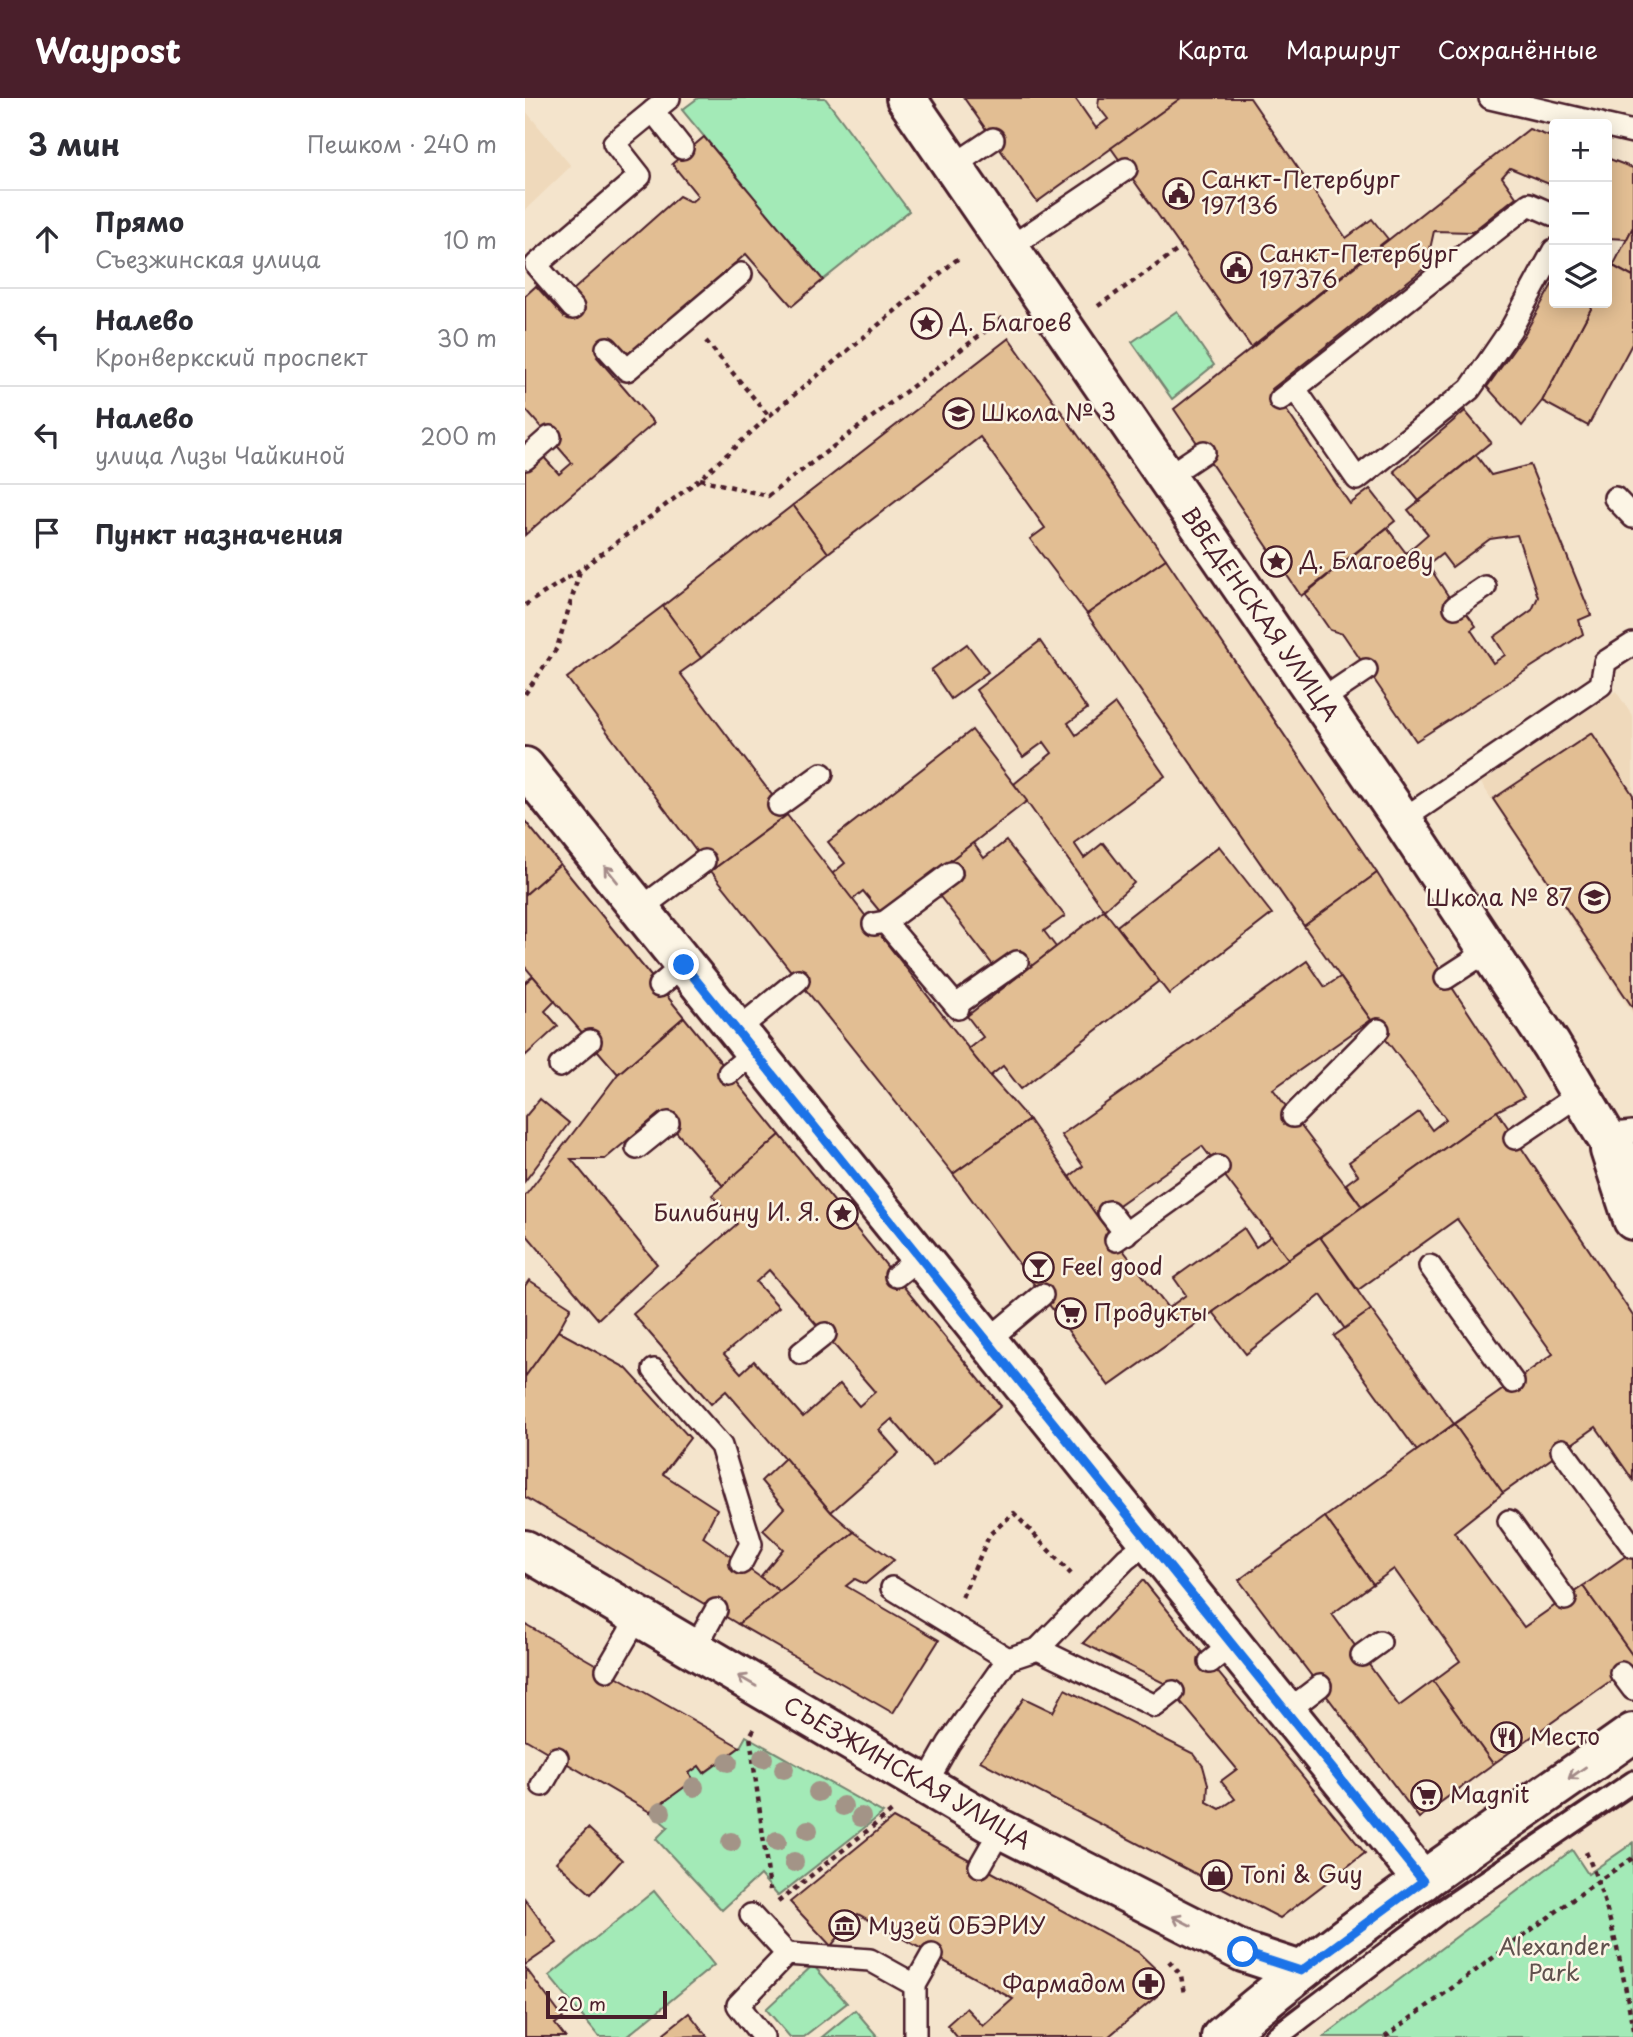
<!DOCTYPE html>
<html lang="ru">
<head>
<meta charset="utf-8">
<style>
	:root { --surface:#fff; --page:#f2f2f3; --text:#2b2b33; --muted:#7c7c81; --line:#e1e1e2; --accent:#4a1f2b }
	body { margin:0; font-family:"Playpen Sans",sans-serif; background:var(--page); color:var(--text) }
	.controls { position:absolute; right:21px; top:21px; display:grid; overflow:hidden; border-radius:7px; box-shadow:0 4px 18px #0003 }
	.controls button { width:63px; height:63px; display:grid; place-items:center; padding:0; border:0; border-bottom:2px solid var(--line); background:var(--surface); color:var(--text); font:35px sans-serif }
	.scale { position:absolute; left:21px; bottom:18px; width:121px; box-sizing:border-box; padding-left:7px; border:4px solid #4a1f2b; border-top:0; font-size:19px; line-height:24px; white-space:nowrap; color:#4a1f2b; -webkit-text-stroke:5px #fcf5e5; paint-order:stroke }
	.stop { position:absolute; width:21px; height:21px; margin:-16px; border:5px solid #1a73e8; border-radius:50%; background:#fff }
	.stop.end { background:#1a73e8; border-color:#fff; box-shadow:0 2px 7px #0008 }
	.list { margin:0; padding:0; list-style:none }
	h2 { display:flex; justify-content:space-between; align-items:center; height:91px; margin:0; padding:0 28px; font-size:30px }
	h2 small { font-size:23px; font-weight:400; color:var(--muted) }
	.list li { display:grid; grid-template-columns:46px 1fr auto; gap:21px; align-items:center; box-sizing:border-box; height:98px; padding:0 28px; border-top:2px solid var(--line) }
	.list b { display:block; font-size:26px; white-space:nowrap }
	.list p { margin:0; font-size:23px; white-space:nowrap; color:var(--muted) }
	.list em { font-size:23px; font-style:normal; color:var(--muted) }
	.icon { flex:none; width:38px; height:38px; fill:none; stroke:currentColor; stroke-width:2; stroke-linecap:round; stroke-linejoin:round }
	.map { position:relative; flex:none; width:1108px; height:1939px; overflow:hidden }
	header { display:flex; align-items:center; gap:42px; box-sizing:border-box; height:98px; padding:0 35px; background:var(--accent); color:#fff }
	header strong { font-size:33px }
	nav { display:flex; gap:38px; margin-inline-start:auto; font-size:24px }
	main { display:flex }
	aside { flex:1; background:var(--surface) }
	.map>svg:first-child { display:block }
	.built { fill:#efd9bb }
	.green { fill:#a3eab7; stroke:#768471; stroke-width:2 }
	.building { fill:#e2be93; stroke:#4a1f2b; stroke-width:2; fill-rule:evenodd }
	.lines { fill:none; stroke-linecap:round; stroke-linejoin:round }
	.service-casing { stroke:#4a1f2b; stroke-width:26 }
	.minor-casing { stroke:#4a1f2b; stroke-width:44 }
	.tertiary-casing { stroke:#4a1f2b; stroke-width:44 }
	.path { stroke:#4a1f2b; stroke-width:4.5; stroke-dasharray:5 5; stroke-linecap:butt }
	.service { stroke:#fcf5e5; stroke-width:21 }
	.minor { stroke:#fcf5e5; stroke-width:38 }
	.tertiary { stroke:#fcf5e5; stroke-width:38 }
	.tram { stroke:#4a1f2b; stroke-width:2 }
	.tree { fill:#a39487 }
	.oneway { stroke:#a38a88 }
	.route { stroke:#1a73e8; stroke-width:9 }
	.labels { text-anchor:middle; stroke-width:5; stroke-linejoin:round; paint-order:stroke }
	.poi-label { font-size:23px; fill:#4a1f2b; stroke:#fcf5e5; text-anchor:start }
	.street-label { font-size:23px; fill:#4a1f2b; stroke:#fcf5e5 }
	.park-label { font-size:23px; fill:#60524e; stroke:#fcf5e5 }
</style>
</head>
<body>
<header>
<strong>Waypost</strong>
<nav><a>Карта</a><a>Маршрут</a><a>Сохранённые</a></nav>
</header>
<main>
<aside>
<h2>3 мин<small>Пешком · 240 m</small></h2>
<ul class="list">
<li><svg class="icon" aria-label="ahead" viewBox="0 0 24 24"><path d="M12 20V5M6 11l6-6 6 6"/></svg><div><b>Прямо</b><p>Съезжинская улица</p></div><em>10 m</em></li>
<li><svg class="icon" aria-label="left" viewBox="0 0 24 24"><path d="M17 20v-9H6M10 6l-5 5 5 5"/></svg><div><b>Налево</b><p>Кронверкский проспект</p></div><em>30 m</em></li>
<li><svg class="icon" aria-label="left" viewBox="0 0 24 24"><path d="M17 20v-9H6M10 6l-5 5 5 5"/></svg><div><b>Налево</b><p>улица Лизы Чайкиной</p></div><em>200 m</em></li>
<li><svg class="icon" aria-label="arrive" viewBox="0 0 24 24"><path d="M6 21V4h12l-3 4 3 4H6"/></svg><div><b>Пункт назначения</b></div></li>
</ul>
</aside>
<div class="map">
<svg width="1108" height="1939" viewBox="0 0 1108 1939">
	<rect width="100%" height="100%" fill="#f4e4cc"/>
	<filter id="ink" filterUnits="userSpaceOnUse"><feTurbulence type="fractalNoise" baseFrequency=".0143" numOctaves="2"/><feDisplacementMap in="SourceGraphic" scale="14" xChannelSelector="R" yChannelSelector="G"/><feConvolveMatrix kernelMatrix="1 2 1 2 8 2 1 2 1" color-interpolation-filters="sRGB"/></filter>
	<g filter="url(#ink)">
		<g class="built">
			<polygon points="0,12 46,68 0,112"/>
			<polygon points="1091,593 1108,619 1108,916 956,685"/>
		</g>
		<g class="green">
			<polygon points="173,0 300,0 384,113 298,182 157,12"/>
			<polygon points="652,213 689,267 647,301 607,244"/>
			<polygon points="221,1638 358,1715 253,1798 235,1777 197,1812 131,1741 143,1729 125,1714 169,1682 164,1675 174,1668 180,1675 215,1649"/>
			<polygon points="1108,1745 1108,1939 798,1939 1047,1752 1063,1776"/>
			<polygon points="129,1793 189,1867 101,1939 74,1939 24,1878"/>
			<polygon points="288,1867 322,1905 278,1939 265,1939 241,1911"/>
			<polygon points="330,1912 353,1939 297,1939"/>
		</g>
		<g class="building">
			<polygon points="439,0 550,0 571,30 583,21 573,8 574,0 656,0 512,104"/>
			<polygon points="656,0 725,0 821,140 847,121 863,141 726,249 586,50"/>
			<polygon points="1004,31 1029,40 1029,88 985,70 977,79 991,99 947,134 909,133 901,169 747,291 825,406 845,391 870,423 776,498 649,311"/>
			<polygon points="179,39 298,182 267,208 221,156 103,257 91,243 82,250 72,259 129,325 0,437 0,370 16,356 34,376 47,365 0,311 0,198 11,188 39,219 56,203 47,193 154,98 166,104 173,98 147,66"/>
			<polygon points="1082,60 1108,70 1108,129 1102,141 1082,140"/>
			<polygon points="1108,129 1108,179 1088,168"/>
			<polygon points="1088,168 1108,179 1108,244 1063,328 1017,303 1069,205 1082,205 1082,181"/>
			<polygon points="1029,183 1029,205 1069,205 1017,303 997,328 962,289 999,237"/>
			<polygon points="484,240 641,461 562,516 505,441 520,430 455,339 303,455 268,407"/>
			<polygon points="940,313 966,344 894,403 869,373"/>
			<path d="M 951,357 L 966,377 L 1005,367 L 1066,517 L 1054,522 L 1058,536 L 891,643 L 818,536 L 805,532 L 780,496 L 862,430 L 881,455 L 903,436 L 883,412 ZM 992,437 L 1013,499 L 1007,512 L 969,539 L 980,557 L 968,565 L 946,532 L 951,528 L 940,513 L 935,516 L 903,467 L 917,456 L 927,469 L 965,441 Z"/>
			<polygon points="268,407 303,455 176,560 138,508"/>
			<polygon points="641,461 852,775 779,828 562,516"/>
			<polygon points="138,508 176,560 155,575 262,717 186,773 42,580"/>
			<polygon points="515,543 562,611 543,625 551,637 590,606 640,678 549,745 559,760 578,745 609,785 579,812 489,686 527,655 519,644 498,659 451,592"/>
			<polygon points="442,546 463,574 426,601 406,572"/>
			<polygon points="447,632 502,703 357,816 338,793 327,802 307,776 320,765 303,744"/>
			<polygon points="1067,635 1108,697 1108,910 968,701"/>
			<polygon points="262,717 465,978 504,1022 428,1076 186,773"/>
			<polygon points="0,723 35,766 0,797"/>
			<polygon points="481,743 540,818 519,833 531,849 507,868 495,852 471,871 413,796 438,776 426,762 448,745 459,760"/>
			<polygon points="694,748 747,816 644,896 592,828"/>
			<polygon points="35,766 159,919 93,976 0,869 0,797"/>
			<polygon points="852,775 999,999 972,1013 837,1109 821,1086 833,1077 824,1064 894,1014 907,1032 921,1021 846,922 779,828"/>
			<polygon points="579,812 634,883 496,991 478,968 465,978 443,951 458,939 442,918"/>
			<polygon points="782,863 800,889 815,879 846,922 748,991 837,1109 763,1161 677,1048 574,1121 544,1079 558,1068 536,1037"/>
			<polygon points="8,878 30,903 20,913 33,928 0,958 0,885"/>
			<polygon points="159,919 255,1037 198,1088 135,1015 80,1061 46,1061 132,1166 73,1221 0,1135 0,1098 93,976"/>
			<polygon points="15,1001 44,1025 0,1083 0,1019"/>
			<polygon points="972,1013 1108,1218 1108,1382 1071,1329 978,1395 929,1326 1028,1256 932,1121 833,1192 795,1139"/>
			<polygon points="504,1022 574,1121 643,1210 661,1197 649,1180 719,1130 731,1149 746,1138 763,1161 584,1288 428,1076"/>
			<path d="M 255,1037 L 476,1308 L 408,1368 L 367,1321 L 354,1332 L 374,1355 L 306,1414 L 201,1293 L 186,1306 L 108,1216 L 212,1126 L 187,1097 ZM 244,1172 L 350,1294 L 334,1308 L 315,1286 L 278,1319 L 229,1263 L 216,1275 L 199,1256 L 254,1209 L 231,1184 Z"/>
			<polygon points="795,1139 846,1212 820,1231 796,1197 721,1256 688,1214"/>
			<polygon points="4,1182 46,1209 33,1233 0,1279 0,1188"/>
			<polygon points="846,1212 929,1326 892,1353 809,1238"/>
			<polygon points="33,1233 101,1270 165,1340 138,1376 192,1411 178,1439 255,1493 213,1526 0,1399 0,1279"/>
			<polygon points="929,1326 978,1395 929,1434 999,1529 1058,1488 1108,1558 1108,1567 968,1666 908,1583 935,1563 869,1471 848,1486 800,1419"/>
			<polygon points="260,1360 306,1414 329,1434 255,1493 235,1479 258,1451 238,1432 259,1410 236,1383"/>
			<polygon points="800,1419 848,1486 807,1516 874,1608 908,1583 968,1666 894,1720 714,1482"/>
			<polygon points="329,1434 369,1462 340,1486 330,1481 321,1488 414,1542 368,1615 213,1526"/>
			<polygon points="1108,1453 1108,1558 1058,1488"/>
			<polygon points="618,1482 840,1755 755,1820 455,1663 499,1600 528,1614 540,1591 669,1656 678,1668 683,1686 682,1704 695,1711 710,1701 696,1683 712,1671 641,1586 558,1545"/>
			<polygon points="0,1526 215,1649 179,1675 174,1668 164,1675 169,1682 125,1714 0,1641"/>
			<polygon points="368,1720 613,1854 635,1875 632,1898 583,1939 432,1939 422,1927 441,1910 458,1928 488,1901 333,1816 306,1848 265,1804"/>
			<polygon points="63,1730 97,1762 66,1796 31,1764"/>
			<polygon points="0,1801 32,1845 0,1867"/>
			<polygon points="0,1869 38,1920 30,1926 40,1939 0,1939"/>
			<polygon points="164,1915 182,1938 142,1939 139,1935"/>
		</g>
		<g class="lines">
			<defs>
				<g id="service">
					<polyline points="965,0 1076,26"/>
					<polyline points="128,13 157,50"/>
					<polyline points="1082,28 1108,34"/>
					<polyline points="428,68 468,41"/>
					<polyline points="484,150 601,71"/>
					<polyline points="48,210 11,167 115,78 89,45 144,0"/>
					<polyline points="82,250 102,272 216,176"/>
					<polyline points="770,291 832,381 945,291 986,231 1029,152"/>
					<polyline points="755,302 1004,106 1029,117"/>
					<polyline points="0,361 25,339"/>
					<polyline points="640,380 679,354"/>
					<polyline points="1090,400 1108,419"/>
					<polyline points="930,509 960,489"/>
					<polyline points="795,603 841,572"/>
					<polyline points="254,707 297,676"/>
					<polyline points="877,722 1076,587 1080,564 1108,546"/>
					<polyline points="115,811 179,763"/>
					<polyline points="360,824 433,910"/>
					<polyline points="349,826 360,824 426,775"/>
					<polyline points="921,880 964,852"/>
					<polyline points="134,888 159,867"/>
					<polyline points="431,907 492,864"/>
					<polyline points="212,932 273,882"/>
					<polyline points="35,968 65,943"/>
					<polyline points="204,975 230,954"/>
					<polyline points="768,1018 853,932"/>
					<polyline points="1080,1037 1108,1034"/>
					<polyline points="990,1040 1055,996"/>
					<polyline points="112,1050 143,1025"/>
					<polyline points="584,1114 601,1136"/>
					<polyline points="591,1142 693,1069"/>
					<polyline points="905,1168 988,1284"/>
					<polyline points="371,1178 395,1159"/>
					<polyline points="462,1243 517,1197"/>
					<polyline points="276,1255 300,1236"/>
					<polyline points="129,1272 196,1348 226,1446 216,1465"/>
					<polyline points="1037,1352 1108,1449"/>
					<polyline points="984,1423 1040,1501"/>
					<polyline points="367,1490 483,1561"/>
					<polyline points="513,1551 630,1608 648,1594"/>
					<polyline points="169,1552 191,1512"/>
					<polyline points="837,1557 855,1544"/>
					<polyline points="685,1564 707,1546"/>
					<polyline points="82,1572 113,1519"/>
					<polyline points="1096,1575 1108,1591"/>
					<polyline points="761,1614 795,1588"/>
					<polyline points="17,1687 32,1660"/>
					<polyline points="400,1687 424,1645 483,1561 513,1551 601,1461 624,1443"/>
					<polyline points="455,1768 476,1731"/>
					<polyline points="226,1817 262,1856"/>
					<polyline points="238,1939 213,1907 262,1856 345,1862 390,1887"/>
					<polyline points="390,1939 390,1887 407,1857"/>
					<polyline points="751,1939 917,1812 1108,1684"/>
				</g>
				<polyline id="minor" points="0,669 898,1783"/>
				<g id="tertiary">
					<polyline points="381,0 877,722 1026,947 1080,1037 1108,1075"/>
					<polyline points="1085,1052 1108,1122"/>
					<polyline points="0,1452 476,1731 718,1854 776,1873"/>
					<path d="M 696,1939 C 825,1827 969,1734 1108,1635"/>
				</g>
			</defs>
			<use href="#service" class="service-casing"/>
			<use href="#minor" class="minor-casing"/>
			<use href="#tertiary" class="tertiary-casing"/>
			<g class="path">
				<polyline points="573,208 656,150"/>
				<polyline points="181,243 244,318"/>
				<polyline points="175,381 243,398 479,219"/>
				<polyline points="0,507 55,472 175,381 244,318 436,158"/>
				<polyline points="0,596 32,550 55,473"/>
				<polyline points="437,1499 465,1436 489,1415 546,1476"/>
				<polyline points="229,1631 225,1638 245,1792"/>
				<path d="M 1061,1754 C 1085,1809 1098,1872 1108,1932"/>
				<polyline points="253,1804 367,1713"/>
				<polyline points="644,1863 656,1877 659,1896"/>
				<polyline points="860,1939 1073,1783 1108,1760"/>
			</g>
			<use href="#service" class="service"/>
			<use href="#minor" class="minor"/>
			<use href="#tertiary" class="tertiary"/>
			<g class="tram">
				<polyline points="733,1939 753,1921 911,1804 1108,1671"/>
				<polyline points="771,1939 923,1823 1108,1696"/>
			</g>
		</g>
		<g class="tree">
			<circle cx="238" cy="1660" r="10"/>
			<circle cx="203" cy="1664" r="10"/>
			<circle cx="259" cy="1671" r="10"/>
			<circle cx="169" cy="1689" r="10"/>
			<circle cx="293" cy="1694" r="10"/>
			<circle cx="318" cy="1708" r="10"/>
			<circle cx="136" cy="1714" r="10"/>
			<circle cx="336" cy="1719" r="10"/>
			<circle cx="283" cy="1732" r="10"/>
			<circle cx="252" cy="1743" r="10"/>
			<circle cx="206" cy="1744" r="10"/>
			<circle cx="269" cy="1764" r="10"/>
		</g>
		<defs><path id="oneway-shaft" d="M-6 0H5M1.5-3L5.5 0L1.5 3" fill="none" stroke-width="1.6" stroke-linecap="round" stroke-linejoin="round" transform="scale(1.75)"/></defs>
		<g class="oneway">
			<use href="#oneway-shaft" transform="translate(86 776) rotate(-129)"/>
			<use href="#oneway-shaft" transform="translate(222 1583) rotate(-150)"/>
			<use href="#oneway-shaft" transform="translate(1052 1675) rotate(145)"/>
			<use href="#oneway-shaft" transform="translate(657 1823) rotate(-153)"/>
		</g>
	</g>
	<g class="lines" filter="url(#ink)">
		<polyline class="route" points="159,867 898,1783 776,1873 718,1854"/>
	</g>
	<defs>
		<symbol id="civic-ring" viewBox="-11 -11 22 22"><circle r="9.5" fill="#fcf5e5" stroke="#4a1f2b" stroke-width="1.5"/><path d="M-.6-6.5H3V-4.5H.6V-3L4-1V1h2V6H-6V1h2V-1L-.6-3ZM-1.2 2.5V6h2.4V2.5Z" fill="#4a1f2b"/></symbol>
		<symbol id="sight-ring" viewBox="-11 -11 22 22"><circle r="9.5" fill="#fcf5e5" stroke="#4a1f2b" stroke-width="1.5"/><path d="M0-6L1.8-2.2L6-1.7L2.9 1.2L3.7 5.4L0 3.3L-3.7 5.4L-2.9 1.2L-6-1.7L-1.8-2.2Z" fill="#4a1f2b"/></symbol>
		<symbol id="school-ring" viewBox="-11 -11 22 22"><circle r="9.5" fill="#fcf5e5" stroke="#4a1f2b" stroke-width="1.5"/><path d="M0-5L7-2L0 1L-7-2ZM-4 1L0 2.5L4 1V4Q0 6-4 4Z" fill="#4a1f2b"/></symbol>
		<symbol id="bar-ring" viewBox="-11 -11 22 22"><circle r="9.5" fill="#fcf5e5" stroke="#4a1f2b" stroke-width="1.5"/><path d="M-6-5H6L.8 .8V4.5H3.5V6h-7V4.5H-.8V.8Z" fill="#4a1f2b"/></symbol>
		<symbol id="supermarket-ring" viewBox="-11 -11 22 22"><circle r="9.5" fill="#fcf5e5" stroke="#4a1f2b" stroke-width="1.5"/><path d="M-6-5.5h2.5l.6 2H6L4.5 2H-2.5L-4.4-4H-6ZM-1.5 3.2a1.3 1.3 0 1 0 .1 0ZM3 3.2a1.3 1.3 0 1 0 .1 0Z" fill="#4a1f2b"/></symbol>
		<symbol id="restaurant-ring" viewBox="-11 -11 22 22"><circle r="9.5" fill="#fcf5e5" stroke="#4a1f2b" stroke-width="1.5"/><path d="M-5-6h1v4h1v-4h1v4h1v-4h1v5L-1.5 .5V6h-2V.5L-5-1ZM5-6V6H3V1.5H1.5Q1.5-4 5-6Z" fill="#4a1f2b"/></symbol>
		<symbol id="shop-ring" viewBox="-11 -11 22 22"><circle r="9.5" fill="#fcf5e5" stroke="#4a1f2b" stroke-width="1.5"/><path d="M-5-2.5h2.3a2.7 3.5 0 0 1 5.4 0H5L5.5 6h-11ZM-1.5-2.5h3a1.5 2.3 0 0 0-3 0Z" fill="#4a1f2b"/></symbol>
		<symbol id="museum-ring" viewBox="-11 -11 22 22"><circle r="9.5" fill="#fcf5e5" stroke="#4a1f2b" stroke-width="1.5"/><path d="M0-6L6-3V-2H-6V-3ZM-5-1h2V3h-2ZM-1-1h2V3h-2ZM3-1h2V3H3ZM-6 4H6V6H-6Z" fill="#4a1f2b"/></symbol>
		<symbol id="pharmacy-ring" viewBox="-11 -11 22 22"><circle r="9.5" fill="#fcf5e5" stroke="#4a1f2b" stroke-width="1.5"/><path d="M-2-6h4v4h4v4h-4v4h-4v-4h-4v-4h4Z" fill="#4a1f2b"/></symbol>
	</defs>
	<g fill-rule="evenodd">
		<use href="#civic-ring" x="636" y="78" width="35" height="35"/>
		<use href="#civic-ring" x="694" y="152" width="35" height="35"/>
		<use href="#sight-ring" x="384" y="208" width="35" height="35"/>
		<use href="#school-ring" x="416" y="298" width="35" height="35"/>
		<use href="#sight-ring" x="734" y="446" width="35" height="35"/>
		<use href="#school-ring" x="1052" y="782" width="35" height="35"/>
		<use href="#sight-ring" x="300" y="1098" width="35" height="35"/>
		<use href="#bar-ring" x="496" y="1152" width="35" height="35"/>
		<use href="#supermarket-ring" x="528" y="1198" width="35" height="35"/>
		<use href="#restaurant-ring" x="964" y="1622" width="35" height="35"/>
		<use href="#supermarket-ring" x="884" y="1680" width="35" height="35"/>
		<use href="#shop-ring" x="674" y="1760" width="35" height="35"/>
		<use href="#museum-ring" x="302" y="1810" width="35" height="35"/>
		<use href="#pharmacy-ring" x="606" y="1868" width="35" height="35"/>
	</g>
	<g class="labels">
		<g class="poi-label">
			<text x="676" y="90">Санкт-Петербург<tspan x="676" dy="26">197136</tspan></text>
			<text x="734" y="164">Санкт-Петербург<tspan x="734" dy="26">197376</tspan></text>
			<text x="425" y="233">Д. Благоев</text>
			<text x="456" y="323">Школа № 3</text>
			<text x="775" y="471">Д. Благоеву</text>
			<text x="1047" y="808" text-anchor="end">Школа № 87</text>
			<text x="295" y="1123" text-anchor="end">Билибину И. Я.</text>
			<text x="536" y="1177">Feel good</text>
			<text x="569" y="1223">Продукты</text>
			<text x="1005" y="1647">Место</text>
			<text x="925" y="1705">Magnit</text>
			<text x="715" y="1785">Toni &amp; Guy</text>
			<text x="343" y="1836">Музей ОБЭРИУ</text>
			<text x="601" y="1894" text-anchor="end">Фармадом</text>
		</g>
		<g class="street-label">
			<text transform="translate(735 516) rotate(55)" y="8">ВВЕДЕНСКАЯ УЛИЦА</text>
			<text transform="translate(382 1675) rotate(30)" y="8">СЪЕЗЖИНСКАЯ УЛИЦА</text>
		</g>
		<g class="park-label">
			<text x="1029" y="1857">Alexander<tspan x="1029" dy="26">Park</tspan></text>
		</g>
	</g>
</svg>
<div class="controls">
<button>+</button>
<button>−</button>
<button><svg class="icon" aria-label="layers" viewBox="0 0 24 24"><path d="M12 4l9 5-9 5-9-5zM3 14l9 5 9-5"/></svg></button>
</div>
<div class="scale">20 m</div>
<div class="stop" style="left:718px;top:1854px"></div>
<div class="stop end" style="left:159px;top:867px"></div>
</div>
</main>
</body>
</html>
